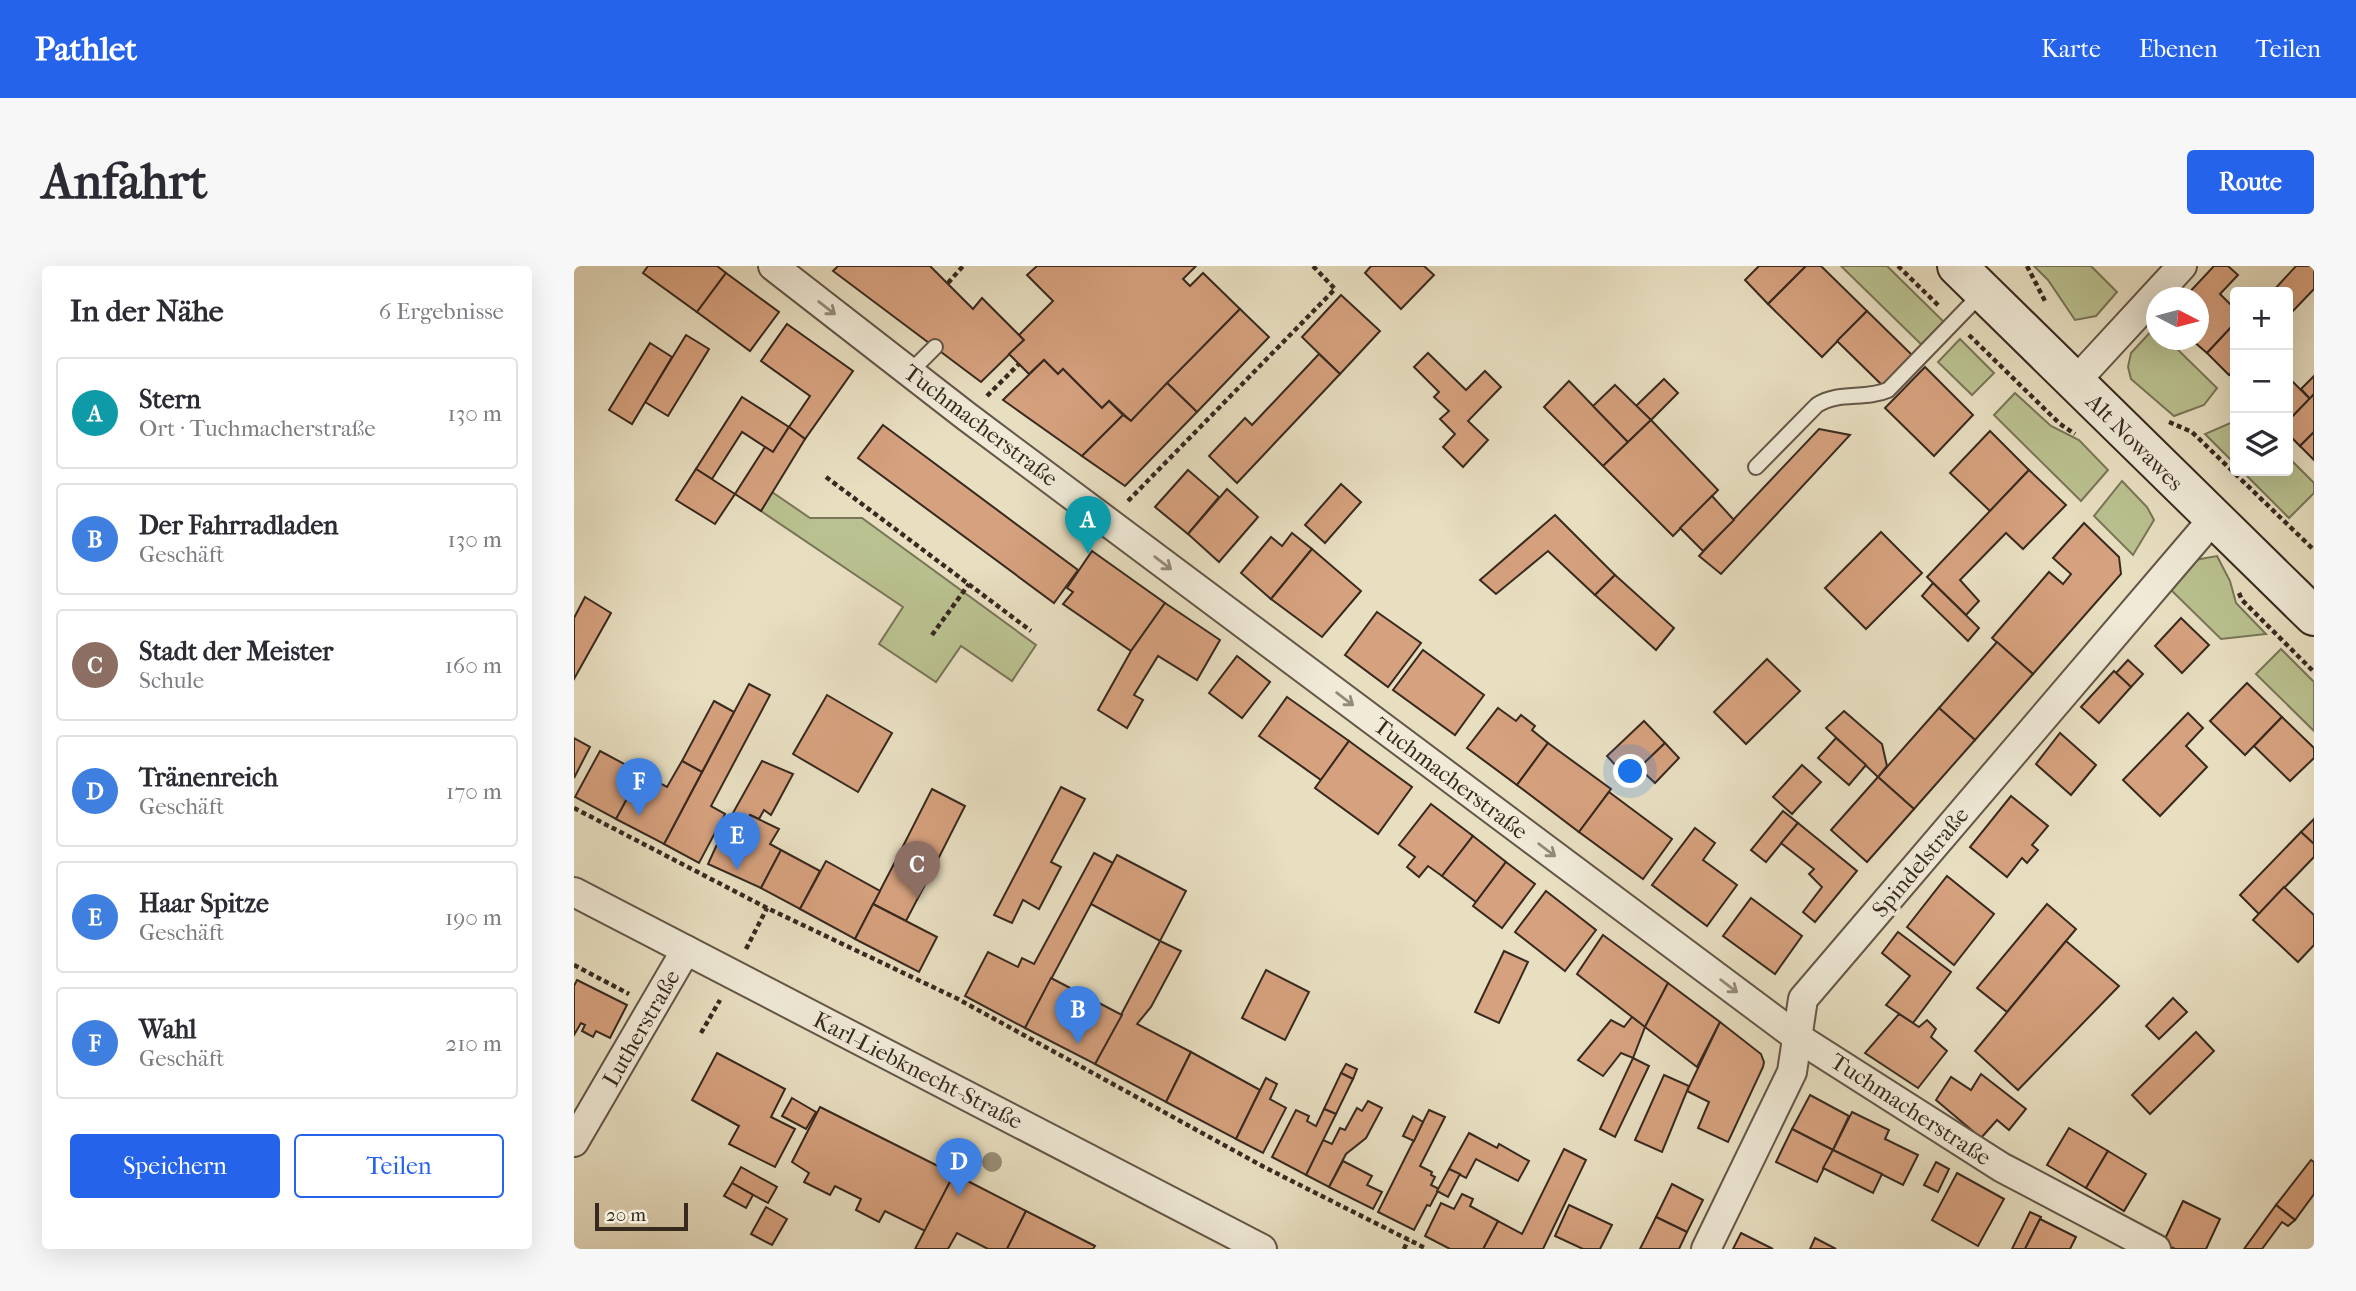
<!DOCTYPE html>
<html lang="de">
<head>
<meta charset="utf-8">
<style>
	:root { --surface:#fff; --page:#f7f7f7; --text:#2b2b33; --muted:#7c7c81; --line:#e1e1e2; --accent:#2563eb }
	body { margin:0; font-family:"IM FELL French Canon",serif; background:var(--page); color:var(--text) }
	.controls { position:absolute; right:21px; top:21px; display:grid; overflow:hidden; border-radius:7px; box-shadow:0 7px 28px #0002 }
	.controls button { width:63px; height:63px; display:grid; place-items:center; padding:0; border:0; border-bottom:2px solid var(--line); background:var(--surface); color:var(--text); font:35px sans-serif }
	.compass { position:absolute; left:1572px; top:21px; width:63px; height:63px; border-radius:50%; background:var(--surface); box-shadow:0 7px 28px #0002; rotate:96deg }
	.scale { position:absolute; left:21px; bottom:18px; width:93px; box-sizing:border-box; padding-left:7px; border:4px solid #38291f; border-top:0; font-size:19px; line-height:24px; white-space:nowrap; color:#38291f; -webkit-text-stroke:5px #f0ead7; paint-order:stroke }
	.you { position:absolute; left:1057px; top:506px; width:24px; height:24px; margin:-18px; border:5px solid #fff; border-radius:50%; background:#1a73e8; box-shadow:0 0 0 10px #1a73e833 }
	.badge { display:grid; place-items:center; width:46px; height:46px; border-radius:50%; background:var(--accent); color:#fff; font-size:23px; font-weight:700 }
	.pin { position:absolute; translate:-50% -58px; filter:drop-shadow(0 2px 4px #0008) }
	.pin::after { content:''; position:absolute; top:37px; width:24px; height:21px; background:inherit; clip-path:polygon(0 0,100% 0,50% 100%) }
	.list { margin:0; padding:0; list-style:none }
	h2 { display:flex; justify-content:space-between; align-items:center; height:91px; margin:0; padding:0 28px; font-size:30px }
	h2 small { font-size:23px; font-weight:400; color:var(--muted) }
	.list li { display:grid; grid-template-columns:46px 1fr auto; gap:21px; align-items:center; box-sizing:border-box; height:112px; margin:0 14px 14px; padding:0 14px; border:2px solid var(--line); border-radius:7px }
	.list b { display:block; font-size:26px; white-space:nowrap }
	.list p { margin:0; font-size:23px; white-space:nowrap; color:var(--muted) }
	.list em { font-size:23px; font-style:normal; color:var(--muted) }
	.actions { display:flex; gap:14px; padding:21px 28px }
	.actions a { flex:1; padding:16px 0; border:2px solid var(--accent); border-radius:7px; text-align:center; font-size:24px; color:var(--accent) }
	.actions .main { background:var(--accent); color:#fff }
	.icon { flex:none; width:38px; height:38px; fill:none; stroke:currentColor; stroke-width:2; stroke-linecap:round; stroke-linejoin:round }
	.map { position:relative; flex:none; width:1740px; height:983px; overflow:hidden; border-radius:7px }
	header { display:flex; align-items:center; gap:42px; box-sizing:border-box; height:98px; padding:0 35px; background:var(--accent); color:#fff }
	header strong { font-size:33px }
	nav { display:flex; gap:38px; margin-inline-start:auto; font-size:24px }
	.intro { display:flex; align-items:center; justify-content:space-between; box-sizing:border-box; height:168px; padding:0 42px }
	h1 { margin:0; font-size:49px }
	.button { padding:18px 32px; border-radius:7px; background:var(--accent); color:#fff; font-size:24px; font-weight:700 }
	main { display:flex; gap:42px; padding:0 42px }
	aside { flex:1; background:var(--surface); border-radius:7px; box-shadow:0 7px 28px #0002 }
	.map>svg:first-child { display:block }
	.green { fill:#bac190; stroke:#797558; stroke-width:2 }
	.building { fill:#d6a17e; stroke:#38291f; stroke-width:2 }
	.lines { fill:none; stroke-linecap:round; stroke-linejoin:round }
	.lane-casing { stroke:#645648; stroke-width:18 }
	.street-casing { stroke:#645648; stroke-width:32 }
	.secondary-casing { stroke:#38291f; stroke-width:42 }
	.path { stroke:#38291f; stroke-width:4.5; stroke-dasharray:5 3.5; stroke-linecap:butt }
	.lane { stroke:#f0ead7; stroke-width:14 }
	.street { stroke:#f0ead7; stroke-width:28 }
	.secondary { stroke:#f0ead7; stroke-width:38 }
	.tree { fill:#999077 }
	.oneway { stroke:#948a7b }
	.labels { text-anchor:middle; stroke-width:6; stroke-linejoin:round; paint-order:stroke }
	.street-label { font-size:23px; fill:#38291f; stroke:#f0ead7 }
</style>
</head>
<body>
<header>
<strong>Pathlet</strong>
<nav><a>Karte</a><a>Ebenen</a><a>Teilen</a></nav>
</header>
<div class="intro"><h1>Anfahrt</h1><a class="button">Route</a></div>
<main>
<aside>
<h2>In der Nähe<small>6 Ergebnisse</small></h2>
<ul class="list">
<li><span class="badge" style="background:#0f9aa8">A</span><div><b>Stern</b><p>Ort · Tuchmacherstraße</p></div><em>130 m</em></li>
<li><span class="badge" style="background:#3f7fe0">B</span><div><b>Der Fahrradladen</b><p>Geschäft</p></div><em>130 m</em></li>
<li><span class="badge" style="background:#8d6e63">C</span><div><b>Stadt der Meister</b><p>Schule</p></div><em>160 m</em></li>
<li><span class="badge" style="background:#3f7fe0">D</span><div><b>Tränenreich</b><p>Geschäft</p></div><em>170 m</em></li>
<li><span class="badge" style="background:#3f7fe0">E</span><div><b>Haar Spitze</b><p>Geschäft</p></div><em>190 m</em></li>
<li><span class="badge" style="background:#3f7fe0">F</span><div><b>Wahl</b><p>Geschäft</p></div><em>210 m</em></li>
</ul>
<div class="actions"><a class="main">Speichern</a><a>Teilen</a></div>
</aside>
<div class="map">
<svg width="1740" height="983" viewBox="0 0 1740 983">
	<rect width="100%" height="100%" fill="#e8dfc1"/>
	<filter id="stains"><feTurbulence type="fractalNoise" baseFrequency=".00286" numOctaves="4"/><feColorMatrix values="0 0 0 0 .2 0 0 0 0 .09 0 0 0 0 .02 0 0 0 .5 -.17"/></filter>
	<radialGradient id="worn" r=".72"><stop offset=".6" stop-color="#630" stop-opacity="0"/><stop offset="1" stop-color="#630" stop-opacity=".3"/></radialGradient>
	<g class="green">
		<polygon points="1267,0 1313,0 1373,59 1351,82"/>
		<polygon points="1460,0 1517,0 1543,26 1522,50 1501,54 1474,14"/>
		<polygon points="1581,61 1582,74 1594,74 1643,122 1630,139 1600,150 1557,113 1554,101 1557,87"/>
		<polygon points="1386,73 1420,107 1398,129 1364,96"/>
		<polygon points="1441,127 1477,160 1505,174 1534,204 1507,235 1420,149"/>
		<polygon points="1661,155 1661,198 1631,168"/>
		<polygon points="1714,191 1740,217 1740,227 1715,252 1668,205 1714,205"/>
		<polygon points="1548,215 1573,241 1580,254 1559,289 1520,250"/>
		<polygon points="198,226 236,252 288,252 462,379 438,415 387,380 362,416 305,378 329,341 187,245"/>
		<polygon points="1643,290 1656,315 1662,337 1692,368 1647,373 1593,320 1621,294"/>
		<polygon points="1707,383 1740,416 1740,465 1682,408"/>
	</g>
	<g class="building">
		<polygon points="74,0 143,0 152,7 123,46 69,7"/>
		<polygon points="264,0 356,0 399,43 408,32 450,74 407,116 259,5"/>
		<polygon points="463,0 622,0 609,13 616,20 629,7 666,43 557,155 535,135 528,142 489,103 484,108 470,94 455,108 435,88 450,74 445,69 479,35 453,9"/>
		<polygon points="797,0 850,0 860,9 827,43 791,7"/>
		<polygon points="1185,0 1232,0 1194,38 1171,14"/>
		<polygon points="1232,0 1247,0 1293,45 1248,91 1194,38"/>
		<polygon points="1640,0 1654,0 1664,9 1646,28 1661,43 1661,57 1633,87 1618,74 1624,74 1624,32 1610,32"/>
		<polygon points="1722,0 1740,0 1740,23 1719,45 1714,39 1714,26 1699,25"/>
		<polygon points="152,7 205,46 176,85 123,46"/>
		<polygon points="767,29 806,65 766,108 728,71"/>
		<polygon points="666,43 695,71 623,146 593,117"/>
		<polygon points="1293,45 1340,91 1310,121 1263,75"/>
		<polygon points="1661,57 1661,103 1655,109 1633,87"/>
		<polygon points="213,58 279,105 231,173 215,161 236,130 187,95"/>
		<polygon points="112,69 135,83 94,150 71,136"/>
		<polygon points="76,77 98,91 58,158 35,144"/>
		<polygon points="854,87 892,124 911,105 927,121 894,155 914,174 889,201 869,181 881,168 866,153 875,145 860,131 865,126 840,101"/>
		<polygon points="745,88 766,108 663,217 635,190 671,152 678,159"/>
		<polygon points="470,94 484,108 489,103 528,142 535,135 549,149 508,190 429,134"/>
		<polygon points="1351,101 1399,149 1360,190 1311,142"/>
		<polygon points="1740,110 1740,128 1736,133 1727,123"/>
		<polygon points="1714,111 1736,133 1714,155"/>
		<polygon points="1090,113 1104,127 1077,154 1062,140"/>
		<polygon points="995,115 1054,176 1029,200 970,141"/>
		<polygon points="593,117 623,146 551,220 508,190 549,149 557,155"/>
		<polygon points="1041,119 1077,154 1054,176 1019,140"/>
		<polygon points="1740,128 1740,166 1726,180 1714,168 1714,155"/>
		<polygon points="168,131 215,161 199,186 168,166 138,213 122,203"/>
		<polygon points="1077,154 1144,224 1099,270 1029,200"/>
		<polygon points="309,159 504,304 480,337 284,192"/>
		<polygon points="215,161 231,173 187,245 161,228 191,181 199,186"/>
		<polygon points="1245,163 1276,169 1147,308 1125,290"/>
		<polygon points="1416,165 1455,204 1416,245 1376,207"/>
		<polygon points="1740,166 1740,194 1726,180"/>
		<polygon points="122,203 161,228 141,258 102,234"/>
		<polygon points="614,204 645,231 614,268 581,241"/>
		<polygon points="1455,204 1492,239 1449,283 1432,267 1386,314 1405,335 1392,349 1353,311"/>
		<polygon points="767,218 787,236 751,277 731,259"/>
		<polygon points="653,223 684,251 645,296 614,268"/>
		<polygon points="1138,230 1160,254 1129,285 1106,262"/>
		<polygon points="981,249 1041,309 1021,329 974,285 922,328 906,314"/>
		<polygon points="1510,257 1545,291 1547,308 1459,408 1418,372 1475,306 1489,318 1497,308 1479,292"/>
		<polygon points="1307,266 1348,307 1292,363 1251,322"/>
		<polygon points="718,267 738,283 697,333 667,307 697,271 708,280"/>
		<polygon points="738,283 787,325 748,371 697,333"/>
		<polygon points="518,285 591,337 557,385 489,338 499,326 493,322"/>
		<polygon points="1041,309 1100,362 1082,384 1021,329"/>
		<polygon points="1359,317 1405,362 1394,375 1348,330"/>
		<polygon points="11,331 37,347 0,413 0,352"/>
		<polygon points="591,337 646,374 623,414 584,390 560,429 569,434 553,462 524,444 557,385"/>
		<polygon points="803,346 847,377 814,421 771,389"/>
		<polygon points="1607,352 1635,379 1608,407 1581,380"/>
		<polygon points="1423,376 1459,408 1401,474 1365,442"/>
		<polygon points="849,384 910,429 881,469 819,424"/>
		<polygon points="663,390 696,416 668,452 635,427"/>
		<polygon points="1193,393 1226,425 1172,478 1140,446"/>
		<polygon points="1554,394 1569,408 1557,421 1542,407"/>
		<polygon points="1540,405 1557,421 1525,457 1507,441"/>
		<polygon points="1673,417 1708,451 1671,489 1636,455"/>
		<polygon points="175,418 196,429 137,540 151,548 125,597 90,578"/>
		<polygon points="253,429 318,467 284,526 219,488"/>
		<polygon points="713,431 775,475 747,514 685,470"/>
		<polygon points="140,435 160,446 128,506 108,495"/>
		<polygon points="924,442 942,455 947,449 961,460 958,464 974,477 943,519 893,482"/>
		<polygon points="1365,442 1401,474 1340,543 1304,511"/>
		<polygon points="1270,445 1308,478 1313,500 1304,511 1252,462"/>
		<polygon points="1614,447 1629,462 1612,480 1633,501 1586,550 1549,514"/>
		<polygon points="1708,451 1740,482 1740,492 1716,515 1680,480"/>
		<polygon points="1070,455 1091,477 1054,513 1033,490"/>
		<polygon points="1486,467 1522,499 1497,529 1462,498"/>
		<polygon points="0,472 16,481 0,512"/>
		<polygon points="1262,472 1292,499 1275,519 1244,492"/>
		<polygon points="775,475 838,521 804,568 741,522"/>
		<polygon points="974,477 1037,523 1005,566 943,519"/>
		<polygon points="1091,477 1105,492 1081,517 1065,502"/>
		<polygon points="26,485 67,507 42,553 1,531"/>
		<polygon points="108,495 128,506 90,578 42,553 67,507 93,521"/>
		<polygon points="188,495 219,508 197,549 190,544 185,553 176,549 164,570 150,563"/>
		<polygon points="1228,499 1247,516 1218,548 1199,531"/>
		<polygon points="1304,511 1340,543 1293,596 1257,564"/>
		<polygon points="487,521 511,533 477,596 487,601 465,643 449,634 438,657 420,649"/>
		<polygon points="358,523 391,540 357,607 324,590"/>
		<polygon points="1035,526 1098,573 1069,613 1005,566"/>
		<polygon points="1437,530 1474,560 1458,579 1464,584 1453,597 1448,592 1433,611 1396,581"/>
		<polygon points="857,538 899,570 868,610 854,600 845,611 833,601 841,591 825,579"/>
		<polygon points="1209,545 1224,557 1192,596 1177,584"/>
		<polygon points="176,549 205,563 196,578 207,584 187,622 134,598 150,563 164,570"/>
		<polygon points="1740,553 1740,578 1727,566"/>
		<polygon points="1224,557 1283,605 1241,656 1229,646 1248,621 1235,608 1240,603 1207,577"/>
		<polygon points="1121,562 1141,577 1129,594 1163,619 1133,660 1078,619"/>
		<polygon points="1727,566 1740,578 1740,591 1685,648 1666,629"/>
		<polygon points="899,570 932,596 902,636 868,610"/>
		<polygon points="207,584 246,605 226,643 187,622"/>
		<polygon points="520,587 539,597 451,762 391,730 414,686 444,701 448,692 460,698"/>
		<polygon points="543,589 612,625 586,675 517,638"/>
		<polygon points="324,590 357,607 332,655 299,638"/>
		<polygon points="252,595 306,625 281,673 226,643"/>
		<polygon points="932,596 961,618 928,662 899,640"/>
		<polygon points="1373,610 1420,648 1380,699 1333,661"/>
		<polygon points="1710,621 1740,649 1740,679 1724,696 1679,654"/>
		<polygon points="972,625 1022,664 991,705 941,666"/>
		<polygon points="1177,632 1228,670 1201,708 1149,670"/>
		<polygon points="299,638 363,671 345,706 281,673"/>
		<polygon points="1473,638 1502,663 1433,746 1403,722"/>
		<polygon points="1324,666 1377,706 1339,757 1312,739 1336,710 1308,687"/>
		<polygon points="1029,669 1094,717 1071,761 1003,708"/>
		<polygon points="586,675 607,685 577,741 563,758 617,786 592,836 521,798"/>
		<polygon points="1492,675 1545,720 1444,824 1401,785"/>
		<polygon points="930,685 954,696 925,757 901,746"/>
		<polygon points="692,704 735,726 711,774 668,752"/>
		<polygon points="477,712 548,749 521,798 451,762"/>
		<polygon points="3,714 53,739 36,772 22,765 19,771 8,765 11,759 7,757 0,769 0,720"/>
		<polygon points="1094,717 1146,756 1123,801 1071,761"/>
		<polygon points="1599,732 1613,746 1585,773 1572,760"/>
		<polygon points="1325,748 1345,761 1353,754 1362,763 1357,771 1373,785 1344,822 1291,787"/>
		<polygon points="1058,751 1071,761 1059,792 1047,787 1029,810 1004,794 1037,754 1050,761"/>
		<polygon points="1146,756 1187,788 1190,796 1189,801 1154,876 1124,862 1135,836 1113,825"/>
		<polygon points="1622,766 1640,785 1576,848 1558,829"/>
		<polygon points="617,786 686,824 662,873 592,836"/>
		<polygon points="143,787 211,823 197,851 221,863 201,901 155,878 165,860 118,834"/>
		<polygon points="1059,792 1075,800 1041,871 1026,863"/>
		<polygon points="772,798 783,803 779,813 767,807"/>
		<polygon points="767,807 779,813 762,848 750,843"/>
		<polygon points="1407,808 1452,843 1435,864 1423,854 1407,872 1362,834 1377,811 1397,824"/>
		<polygon points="1090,809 1115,820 1088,886 1061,874"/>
		<polygon points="692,812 703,818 696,833 712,842 689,887 662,873"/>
		<polygon points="1236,829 1275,850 1259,884 1218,863"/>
		<polygon points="218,832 242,846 232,863 208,850"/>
		<polygon points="794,835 808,842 792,872 772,888 755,921 732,909 749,874 758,878 766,862 771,864 783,842 788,845"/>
		<polygon points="246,841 380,908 351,965 311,945 305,956 282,944 287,933 261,920 256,929 230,916 235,907 218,896"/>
		<polygon points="750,843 762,848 732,909 698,891 722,844 735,850 733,855 742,860"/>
		<polygon points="855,844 871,851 846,900 858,906 857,909 861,911 857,919 865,923 856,940 853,939 840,964 804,946"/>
		<polygon points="1278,846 1315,864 1311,873 1344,889 1329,919 1259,884"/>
		<polygon points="839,850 849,856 840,875 829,870"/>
		<polygon points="1495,862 1534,885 1512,922 1473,899"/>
		<polygon points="1218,863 1259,884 1243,916 1202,896"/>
		<polygon points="895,867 923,882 925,878 955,895 944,915 902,893 892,912 875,903"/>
		<polygon points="990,883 1012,894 969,983 909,983 924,955 948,968"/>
		<polygon points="1259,884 1308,908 1299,927 1249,902"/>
		<polygon points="1534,885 1572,908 1550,945 1512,922"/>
		<polygon points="1737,894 1740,896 1740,928 1721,954 1702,939"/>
		<polygon points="769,895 798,910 793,919 808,926 799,943 755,921"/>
		<polygon points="1362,896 1375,903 1364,926 1350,919"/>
		<polygon points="167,901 203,921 194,937 158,917"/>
		<polygon points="875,903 886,908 874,931 863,925"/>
		<polygon points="1383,907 1430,933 1404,980 1358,954"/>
		<polygon points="380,908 452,945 433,983 414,983 383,967 374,983 341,983"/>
		<polygon points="158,917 179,929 172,942 150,930"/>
		<polygon points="1098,918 1129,934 1113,966 1082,951"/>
		<polygon points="888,928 899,933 896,940 924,955 909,983 876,983 851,970 867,937 880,943"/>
		<polygon points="1609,935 1646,953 1632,983 1601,983 1589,977"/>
		<polygon points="995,939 1038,959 1026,983 1009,983 981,970"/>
		<polygon points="1702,939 1721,954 1714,960 1708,956 1688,983 1670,983"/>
		<polygon points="192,941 213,953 198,979 177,968"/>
		<polygon points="452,945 521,980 519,983 433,983"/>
		<polygon points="1456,946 1467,951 1451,983 1438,983"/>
		<polygon points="1082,951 1113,966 1105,983 1066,983"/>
		<polygon points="1466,953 1502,971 1496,983 1451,983"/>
		<polygon points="1167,967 1199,983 1159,983"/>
		<polygon points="1241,972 1262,983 1236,983"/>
	</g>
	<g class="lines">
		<defs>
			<g id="lane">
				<polyline points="336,106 361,81"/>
				<path d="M 1182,201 L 1243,139 C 1264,125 1291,134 1314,124 L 1408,27"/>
			</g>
			<g id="street">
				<polyline points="199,0 392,150 1223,771 1427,901 1582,983"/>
				<polyline points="1500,117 1608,0"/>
				<polyline points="0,626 688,983"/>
				<polyline points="0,876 112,684"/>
				<polyline points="1132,983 1218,806 1229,733 1639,253"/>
			</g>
			<polyline id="secondary" points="1383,0 1740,350"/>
		</defs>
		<use href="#lane" class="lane-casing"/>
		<use href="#street" class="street-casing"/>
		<use href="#secondary" class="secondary-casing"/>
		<g class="path">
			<polyline points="1324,0 1366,41"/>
			<polyline points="1453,0 1472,37"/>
			<polyline points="374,17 389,0"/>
			<polyline points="1395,69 1486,158 1501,168"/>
			<polyline points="413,130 445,98"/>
			<polyline points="1595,156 1618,166 1740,284"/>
			<polyline points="252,211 457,365"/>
			<polyline points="554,235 761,23 739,0"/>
			<polyline points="1665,327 1668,334 1740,406"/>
			<polyline points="358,369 395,318"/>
			<polyline points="0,542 193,642 384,733 690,901 853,983"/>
			<polyline points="172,683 193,642"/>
			<polyline points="0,699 55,728"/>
			<polyline points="127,767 146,734"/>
			<polyline points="830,983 834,974"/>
		</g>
		<use href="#lane" class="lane"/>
		<use href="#street" class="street"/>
		<use href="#secondary" class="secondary"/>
	</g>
	<circle class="tree" cx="418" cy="896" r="10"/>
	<defs><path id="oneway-shaft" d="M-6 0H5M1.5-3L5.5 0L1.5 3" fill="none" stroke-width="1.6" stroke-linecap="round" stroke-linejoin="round" transform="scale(1.75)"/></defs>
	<g class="oneway">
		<use href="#oneway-shaft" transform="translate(253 42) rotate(38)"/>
		<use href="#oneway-shaft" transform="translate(589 297) rotate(37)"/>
		<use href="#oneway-shaft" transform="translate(771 433) rotate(37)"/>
		<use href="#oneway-shaft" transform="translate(973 584) rotate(37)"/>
		<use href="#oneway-shaft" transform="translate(1155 720) rotate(37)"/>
	</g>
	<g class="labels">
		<g class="street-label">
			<text transform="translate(407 159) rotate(37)" y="8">Tuchmacherstraße</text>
			<text transform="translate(1561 176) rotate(45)" y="8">Alt Nowawes</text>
			<text transform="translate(877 512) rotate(37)" y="8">Tuchmacherstraße</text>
			<text transform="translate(1346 596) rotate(-50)" y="8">Spindelstraße</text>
			<text transform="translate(67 762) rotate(-60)" y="8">Lutherstraße</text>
			<text transform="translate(344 804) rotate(27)" y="8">Karl-Liebknecht-Straße</text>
			<text transform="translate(1337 843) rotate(33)" y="8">Tuchmacherstraße</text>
		</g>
	</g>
	<rect width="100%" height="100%" filter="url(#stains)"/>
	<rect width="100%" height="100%" fill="url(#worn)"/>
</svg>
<div class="controls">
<button>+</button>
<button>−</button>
<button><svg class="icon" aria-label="layers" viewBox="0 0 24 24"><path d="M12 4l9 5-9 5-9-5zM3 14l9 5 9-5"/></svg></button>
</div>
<svg class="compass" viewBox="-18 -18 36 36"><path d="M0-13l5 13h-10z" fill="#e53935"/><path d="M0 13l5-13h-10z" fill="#7c7c81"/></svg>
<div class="scale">20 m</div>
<div class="you"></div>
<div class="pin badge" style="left:514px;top:288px;background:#0f9aa8">A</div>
<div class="pin badge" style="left:504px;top:778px;background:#3f7fe0">B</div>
<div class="pin badge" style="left:343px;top:633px;background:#8d6e63">C</div>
<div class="pin badge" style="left:385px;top:930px;background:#3f7fe0">D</div>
<div class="pin badge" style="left:163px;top:604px;background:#3f7fe0">E</div>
<div class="pin badge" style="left:65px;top:550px;background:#3f7fe0">F</div>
</div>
</main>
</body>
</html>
